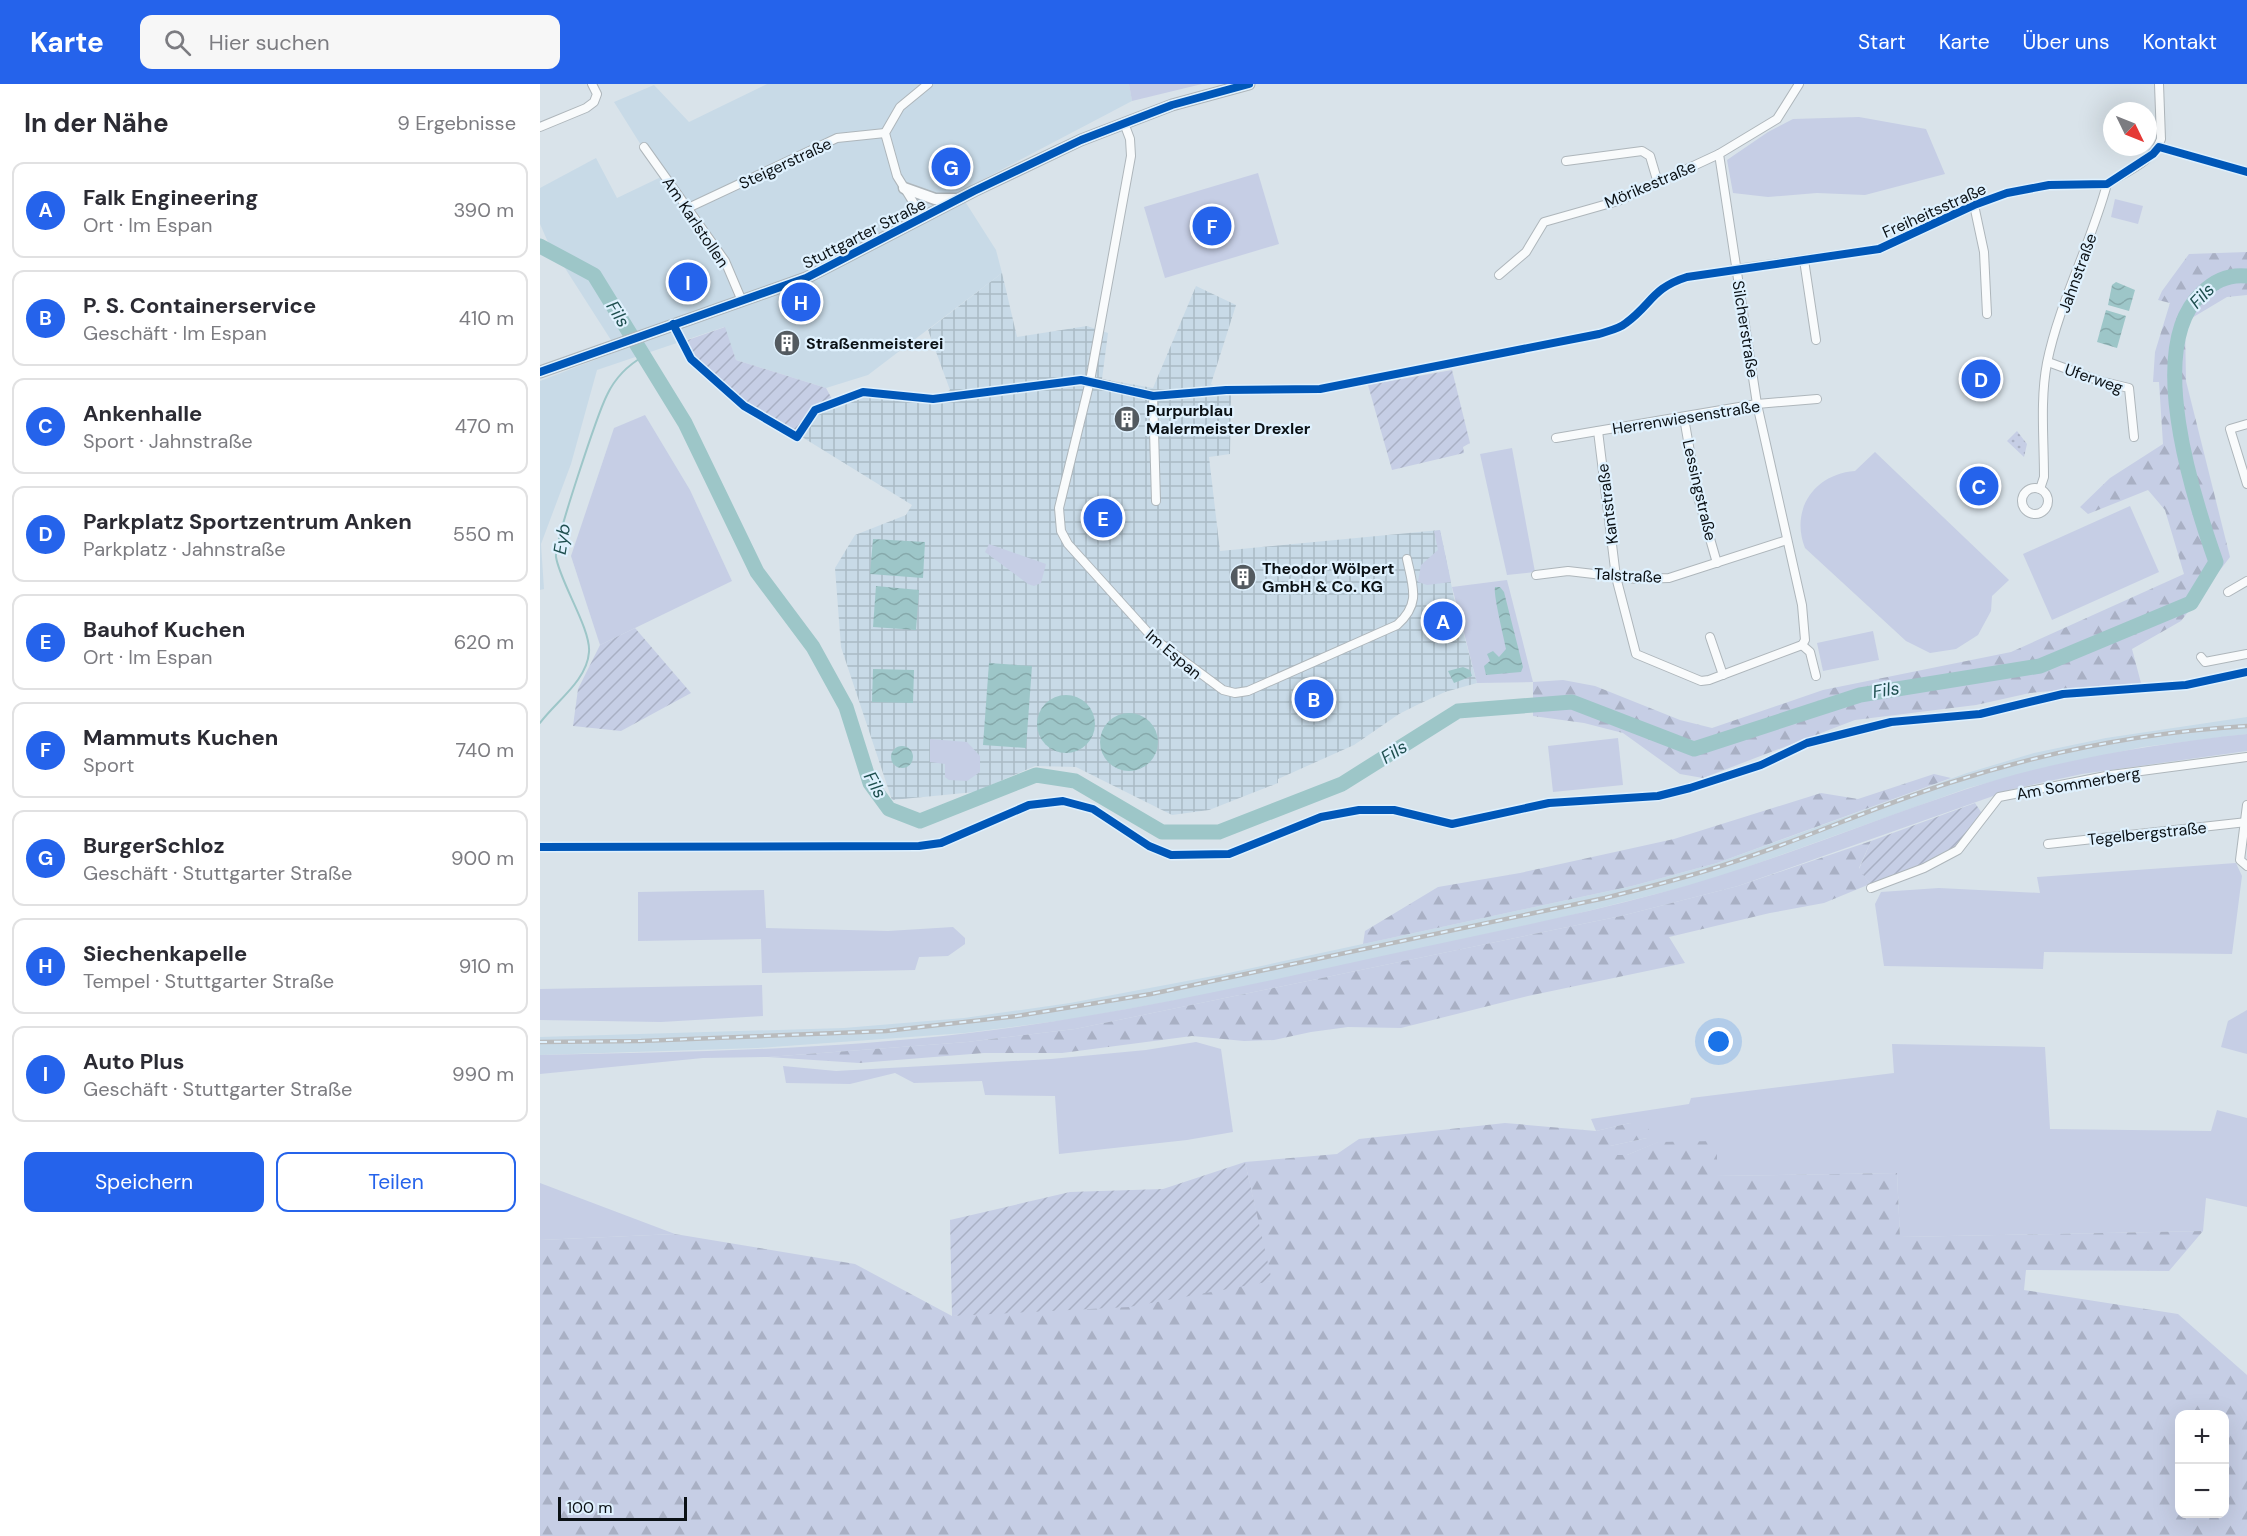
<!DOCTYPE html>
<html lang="de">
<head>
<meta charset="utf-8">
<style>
	:root { --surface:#fff; --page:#f7f7f7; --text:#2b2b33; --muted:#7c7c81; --line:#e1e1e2; --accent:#2563eb }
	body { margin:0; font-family:"DM Sans",sans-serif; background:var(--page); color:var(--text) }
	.controls { position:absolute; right:18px; bottom:18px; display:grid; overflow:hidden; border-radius:12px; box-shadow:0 6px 24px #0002 }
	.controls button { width:54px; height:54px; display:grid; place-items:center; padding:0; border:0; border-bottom:2px solid var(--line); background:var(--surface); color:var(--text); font:30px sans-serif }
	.compass { position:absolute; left:1563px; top:18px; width:54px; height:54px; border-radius:50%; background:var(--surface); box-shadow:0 6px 24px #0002; rotate:133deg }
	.scale { position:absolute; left:18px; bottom:15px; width:129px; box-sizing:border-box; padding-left:6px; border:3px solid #0b1115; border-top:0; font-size:16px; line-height:21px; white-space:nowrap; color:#0b1115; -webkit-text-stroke:4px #dff1fe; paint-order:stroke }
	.you { position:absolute; left:1179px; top:958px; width:21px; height:21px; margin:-15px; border:4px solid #fff; border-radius:50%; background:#1a73e8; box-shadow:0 0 0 9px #1a73e833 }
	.badge { display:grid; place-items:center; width:39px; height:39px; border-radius:50%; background:var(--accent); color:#fff; font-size:20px; font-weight:700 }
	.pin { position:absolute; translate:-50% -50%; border:3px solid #fff; box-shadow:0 2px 6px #0006 }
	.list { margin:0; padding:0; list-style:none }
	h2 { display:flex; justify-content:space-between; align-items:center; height:78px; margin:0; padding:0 24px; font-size:26px }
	h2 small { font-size:20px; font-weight:400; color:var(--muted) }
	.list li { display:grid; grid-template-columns:39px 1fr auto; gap:18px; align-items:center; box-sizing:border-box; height:96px; margin:0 12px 12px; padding:0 12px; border:2px solid var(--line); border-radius:12px }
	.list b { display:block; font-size:22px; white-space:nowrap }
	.list p { margin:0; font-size:20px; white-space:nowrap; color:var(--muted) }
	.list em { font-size:20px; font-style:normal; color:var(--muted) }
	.actions { display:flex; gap:12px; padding:18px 24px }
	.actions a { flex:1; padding:14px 0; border:2px solid var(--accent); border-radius:12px; text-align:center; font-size:21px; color:var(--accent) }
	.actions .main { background:var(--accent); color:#fff }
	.icon { flex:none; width:33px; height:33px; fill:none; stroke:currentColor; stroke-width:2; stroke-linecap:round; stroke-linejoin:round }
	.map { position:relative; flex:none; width:1707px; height:1452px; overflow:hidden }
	header { display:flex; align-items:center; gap:36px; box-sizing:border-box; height:84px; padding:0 30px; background:var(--accent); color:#fff }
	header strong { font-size:28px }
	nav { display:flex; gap:33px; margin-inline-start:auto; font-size:21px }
	.search { width:420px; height:54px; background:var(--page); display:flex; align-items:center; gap:15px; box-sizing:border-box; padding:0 21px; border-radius:12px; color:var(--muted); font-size:22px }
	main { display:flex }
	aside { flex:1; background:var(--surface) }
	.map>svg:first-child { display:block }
	.built { fill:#c8dae7 }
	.industrial { fill:url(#industrial-grid) }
	.grass { fill:#c6cee5 }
	.forest { fill:url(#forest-firs); fill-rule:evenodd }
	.park { fill:url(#park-dots) }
	.garden { fill:url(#garden-furrows) }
	.water { fill:url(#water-waves) }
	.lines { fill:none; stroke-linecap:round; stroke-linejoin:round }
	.stream { stroke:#9dc6c8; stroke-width:2 }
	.river { stroke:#9dc6c8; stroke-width:15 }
	.minor-casing { stroke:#aeb6bb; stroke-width:10 }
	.major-casing { stroke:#aeb6bb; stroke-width:13 }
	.minor { stroke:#f9fbfc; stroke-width:8 }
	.major { stroke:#f9fbfc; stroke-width:10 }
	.rail-casing { stroke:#b9bbbd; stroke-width:4.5 }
	.rail { stroke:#dff1fe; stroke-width:2; stroke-dasharray:7; stroke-linecap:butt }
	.cycleway-casing { stroke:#dff1fe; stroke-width:11 }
	.cycleway { stroke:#0057b8; stroke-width:8 }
	.labels { text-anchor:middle; stroke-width:4.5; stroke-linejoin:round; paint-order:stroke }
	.street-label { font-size:16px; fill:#0b1115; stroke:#dff1fe }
	.poi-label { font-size:16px; font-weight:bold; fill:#0b1115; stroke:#dff1fe; text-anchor:start }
	.water-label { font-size:18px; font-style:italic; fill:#1e4f4f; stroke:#dff1fe }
</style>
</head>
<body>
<header>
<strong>Karte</strong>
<div class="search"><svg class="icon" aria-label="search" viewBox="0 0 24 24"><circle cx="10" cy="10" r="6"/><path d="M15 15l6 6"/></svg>Hier suchen</div>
<nav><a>Start</a><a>Karte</a><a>Über uns</a><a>Kontakt</a></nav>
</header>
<main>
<aside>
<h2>In der Nähe<small>9 Ergebnisse</small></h2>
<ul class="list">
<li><span class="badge">A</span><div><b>Falk Engineering</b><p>Ort · Im Espan</p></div><em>390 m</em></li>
<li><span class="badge">B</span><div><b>P. S. Containerservice</b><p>Geschäft · Im Espan</p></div><em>410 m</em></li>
<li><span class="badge">C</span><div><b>Ankenhalle</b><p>Sport · Jahnstraße</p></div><em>470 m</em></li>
<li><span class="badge">D</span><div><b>Parkplatz Sportzentrum Anken</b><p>Parkplatz · Jahnstraße</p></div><em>550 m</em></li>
<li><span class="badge">E</span><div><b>Bauhof Kuchen</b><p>Ort · Im Espan</p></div><em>620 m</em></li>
<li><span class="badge">F</span><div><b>Mammuts Kuchen</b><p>Sport</p></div><em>740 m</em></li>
<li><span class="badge">G</span><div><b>BurgerSchloz</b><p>Geschäft · Stuttgarter Straße</p></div><em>900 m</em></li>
<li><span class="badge">H</span><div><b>Siechenkapelle</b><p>Tempel · Stuttgarter Straße</p></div><em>910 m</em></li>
<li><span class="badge">I</span><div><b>Auto Plus</b><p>Geschäft · Stuttgarter Straße</p></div><em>990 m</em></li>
</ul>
<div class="actions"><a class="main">Speichern</a><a>Teilen</a></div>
</aside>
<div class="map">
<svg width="1707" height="1452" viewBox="0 0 1707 1452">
	<defs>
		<pattern id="industrial-grid" width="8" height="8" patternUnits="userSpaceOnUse" patternTransform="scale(1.5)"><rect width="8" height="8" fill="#c8dae7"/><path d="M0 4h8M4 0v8" fill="none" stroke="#aabac5"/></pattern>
		<pattern id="forest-firs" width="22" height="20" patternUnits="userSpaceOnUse" patternTransform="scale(1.5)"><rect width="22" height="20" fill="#c6cee5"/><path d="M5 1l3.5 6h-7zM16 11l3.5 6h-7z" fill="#a9b0c4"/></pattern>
		<pattern id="park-dots" width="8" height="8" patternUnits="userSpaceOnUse" patternTransform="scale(1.5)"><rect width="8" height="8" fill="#c6cee5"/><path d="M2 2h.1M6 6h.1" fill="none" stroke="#a9b0c4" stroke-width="1.8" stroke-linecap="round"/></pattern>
		<pattern id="garden-furrows" width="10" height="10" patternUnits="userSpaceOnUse" patternTransform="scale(1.5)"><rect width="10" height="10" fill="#c6cee5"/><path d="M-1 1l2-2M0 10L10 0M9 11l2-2" fill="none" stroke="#a9b0c4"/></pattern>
		<pattern id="water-waves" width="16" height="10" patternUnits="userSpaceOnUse" patternTransform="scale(1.5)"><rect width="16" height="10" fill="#9dc6c8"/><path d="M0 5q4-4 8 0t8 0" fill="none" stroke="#86a9ab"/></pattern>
	</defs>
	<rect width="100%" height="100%" fill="#d9e3ea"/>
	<g class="built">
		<polygon points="227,0 589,0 592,17 419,108 456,166 462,189 328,291 286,304 196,276 184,243 57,286 31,380 1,460 4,505 0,506 0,297 78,267 7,156 0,140 0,104 56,74 77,114 121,93 74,18 114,1 149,38"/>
		<polygon points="1707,633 1707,650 1603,663 1516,681 1428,704 1168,797 1020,834 687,907 533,935 425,949 217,964 0,971 0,953 304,944 424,934 530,919 684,890 1092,802 1177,779 1427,689 1494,669 1566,654"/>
	</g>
	<polygon class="industrial" points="462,189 477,253 547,242 568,249 562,295 613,304 656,202 696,221 671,300 691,310 690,370 669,373 680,467 900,446 914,514 937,599 905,608 879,620 859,630 814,661 738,695 738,699 669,726 632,731 536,683 495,682 435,708 352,716 301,563 295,484 315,451 366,431 372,421 262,353 276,327 310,312 328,309 391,317 410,306 388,246"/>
	<g class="grass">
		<polygon points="589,0 662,0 592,17"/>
		<polygon points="1319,33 1386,45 1405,90 1325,111 1277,109 1228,113 1193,109 1187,76 1228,48 1253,35"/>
		<polygon points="718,89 739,160 625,194 604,123"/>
		<polygon points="1575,115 1603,122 1598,140 1571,133"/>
		<polygon points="105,331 150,406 192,497 60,561 31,472 74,344"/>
		<polygon points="972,364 995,488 967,491 940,370"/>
		<path d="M 1335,368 L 1469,496 L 1452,512 L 1451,527 L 1438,551 L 1416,565 L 1390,569 L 1366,557 L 1265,464 C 1250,426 1274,390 1315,387 Z"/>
		<polygon points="1590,422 1619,488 1512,536 1483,470"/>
		<polygon points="900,446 911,498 887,501 878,498 881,481 898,466 894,447"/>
		<polygon points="449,460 506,480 501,499 494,502 488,500 445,468"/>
		<polygon points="967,496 993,598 937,599 912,503"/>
		<polygon points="1333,547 1339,576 1283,587 1277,559"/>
		<path d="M 1707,650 L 1707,667 L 1542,690 L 1473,705 L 1198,802 L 1081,832 L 535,945 L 427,958 L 228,973 L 163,974 L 0,990 L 0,971 C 143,968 287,966 429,949 C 572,932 711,901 851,870 C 940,851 1029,833 1116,810 C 1221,783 1321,740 1424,706 C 1515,676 1612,660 1707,650 Z"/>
		<polygon points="1078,654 1083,701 1013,708 1008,662"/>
		<polygon points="390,655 427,658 440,672 440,688 427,697 409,696 405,693 405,680 390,678"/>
		<polygon points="1696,779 1702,792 1692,870 1504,868 1503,885 1344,882 1335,820 1341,808 1399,804 1500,809 1497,793"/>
		<polygon points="224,806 226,844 348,847 413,843 425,854 425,860 408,872 379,873 375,886 222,889 221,855 98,857 98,808"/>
		<polygon points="222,901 223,932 121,938 0,936 0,905"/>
		<polygon points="1707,926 1707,970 1681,963 1688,937"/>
		<polygon points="656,958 681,965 693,1048 647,1056 519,1070 515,1012 445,1011 442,997 374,999 355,989 310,1000 246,999 243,982 296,987 511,975 606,966"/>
		<polygon points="1352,960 1505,963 1510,1045 1671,1047 1677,1026 1707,1034 1707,1123 1666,1114 1663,1147 1360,1153 1357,1089 1176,1092 1119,1058 1087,1071 1069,1071 1070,1062 1107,1054 1090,1039 1056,1047 1051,1035 1149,1020 1151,1014 1354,989"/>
		<polygon points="0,1099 135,1150 0,1156"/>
	</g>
	<g class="forest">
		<polygon points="1707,168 1707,211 1687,213 1645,238 1646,297 1690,473 1641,537 1592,565 1601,599 1490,609 1436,621 1315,636 1163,694 1140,690 1083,649 1044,639 993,632 993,598 1023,596 1055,602 1140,636 1172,644 1283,606 1471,568 1644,490 1625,426 1608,406 1548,430 1540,423 1570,394 1623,360 1619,298 1613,298 1615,268 1630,219 1618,216 1622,207 1649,170"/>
		<polygon points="1394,690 1411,694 1177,779 1092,802 823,860 825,847 898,803 980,789 1134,755 1281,709 1318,715"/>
		<polygon points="1331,757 1319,784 1330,800 1284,819 1230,829 1129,853 1145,879 988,912 861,944 808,943 771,948 734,956 704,957 652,952 522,969 444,969 319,979 228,973 427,958 535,945 1081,832 1198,802"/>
		<path d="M 965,1039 L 1056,1047 L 1090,1039 L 1109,1045 L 1107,1054 L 1070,1062 L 1070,1071 L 1087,1071 L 1118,1058 L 1177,1057 L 1177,1092 L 1357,1089 L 1360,1153 L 1663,1147 L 1629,1187 L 1486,1186 L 1484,1206 L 1638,1230 L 1707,1291 L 1707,1452 L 0,1452 L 0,1156 L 135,1150 L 315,1180 L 412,1232 L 731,1197 L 705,1078 L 797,1070 L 819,1055 ZM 1640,1330 L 1684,1330 L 1684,1430 L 1640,1430 Z"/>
	</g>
	<polygon class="park" points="1477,347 1487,360 1484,373 1467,357"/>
	<g class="garden">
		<path d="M 185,243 L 196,276 L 286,304 L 292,315 L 274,324 L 257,350 C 218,327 164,301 145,257 Z"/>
		<polygon points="912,286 930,359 923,363 924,369 852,386 828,301"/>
		<polygon points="95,544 151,609 81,647 33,642 38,605 60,561"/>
		<polygon points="1435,719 1443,731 1417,764 1392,777 1330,800 1319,785 1331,757"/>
		<polygon points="705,1078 732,1197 589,1223 412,1232 410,1136 530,1108 623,1105"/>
	</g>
	<g class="water">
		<polygon points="1576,198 1595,206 1589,227 1568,221 1572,201"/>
		<polygon points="1566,226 1586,232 1577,264 1557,258"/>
		<polygon points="333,455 385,458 383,494 330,490"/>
		<polygon points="336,502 379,506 376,546 333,543"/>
		<path d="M 955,503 L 960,503 L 964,508 L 983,583 L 981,588 L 946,591 L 944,582 L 950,577 L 947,570 L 953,567 L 959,573 L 966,565 C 964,554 953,510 955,503 Z"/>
		<polygon points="449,579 492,582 486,664 443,661"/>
		<polygon points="923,583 930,586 932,592 914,599 908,587"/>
		<polygon points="333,585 374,586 373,619 332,618"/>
		<circle cx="526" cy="640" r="29"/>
		<circle cx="589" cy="658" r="29"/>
		<circle cx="362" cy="673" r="11"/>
	</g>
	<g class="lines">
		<path class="stream" d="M 0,639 C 15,618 47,597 49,568 C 51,545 20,498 16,473 C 14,459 58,329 67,311 C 75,294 88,281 104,272"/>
		<path class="river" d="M 0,162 L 54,191 L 145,339 L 217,488 L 273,563 L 306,623 L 330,699 L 349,725 L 380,737 L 496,691 L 535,697 L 622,748 L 679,748 L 802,700 L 918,627 L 1032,618 L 1154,665 L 1320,611 L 1500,582 L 1651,519 L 1676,478 C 1653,413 1604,262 1662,209 C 1674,197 1689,190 1707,192"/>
		<defs>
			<g id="minor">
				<path d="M 584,39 L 590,55 L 591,72 L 550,297 L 519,424 L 521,447 L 528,460 L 613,554 L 683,606 L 695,609 L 708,607 L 857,541 C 881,520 873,503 867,475"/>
				<polyline points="0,43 46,24 54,18 57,10 52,0"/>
				<polyline points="104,63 185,177 202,217"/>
				<polyline points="1619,63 1707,88"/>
				<polyline points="1026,77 1102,67 1110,72 1118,99"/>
				<polyline points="1434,121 1444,168 1447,230"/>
				<polyline points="148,124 297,54 345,49"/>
				<polyline points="383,134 357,92 345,49 360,23 388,0"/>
				<polyline points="1264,176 1276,256"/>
				<polyline points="1197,185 1339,165 1434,121 1467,109 1509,101 1567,100"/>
				<polyline points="959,191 986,168 1004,138 1078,117 1179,70"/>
				<polyline points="1508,278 1560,297 1589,304 1594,353"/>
				<polyline points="550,297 613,312 686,306"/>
				<polyline points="613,312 616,417"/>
				<polyline points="1144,334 1158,413 1177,479"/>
				<polyline points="1707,340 1690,345 1707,400"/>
				<polyline points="1058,347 1076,493 1096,570 1161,597 1169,596 1262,561 1265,556 1262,521 1217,320 1179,70 1237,35 1259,0"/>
				<polyline points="1016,354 1217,320 1277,315"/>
				<circle cx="1495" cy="417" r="13"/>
				<path d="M 1500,405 L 1504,393 C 1504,355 1500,316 1507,279 C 1519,219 1551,160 1567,100 C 1585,88 1614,77 1621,55 L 1619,0"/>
				<polyline points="996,491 1028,487 1097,495 1129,494 1247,456"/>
				<polyline points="1688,508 1707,497"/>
				<polyline points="1170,553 1183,591"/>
				<polyline points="1262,561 1270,568 1276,592"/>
				<polyline points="1661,573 1665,578 1707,570"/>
				<polyline points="1707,721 1700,776 1707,782"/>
				<polyline points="1508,760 1707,738"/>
				<polyline points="1331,804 1384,784 1418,766 1459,713 1571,691 1707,673"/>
			</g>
			<g id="major">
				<polyline points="364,104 395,115 416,115"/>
				<polyline points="0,288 266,194 434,107 541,56 632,21 709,0"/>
			</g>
		</defs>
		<use href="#minor" class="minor-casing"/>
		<use href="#major" class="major-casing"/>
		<use href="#minor" class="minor"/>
		<use href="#major" class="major"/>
		<defs>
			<path id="rail" d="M 0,958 L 101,957 L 346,947 L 477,932 L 611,910 L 1065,814 C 1105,804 1145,794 1184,781 C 1260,757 1333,723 1409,699 C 1505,668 1606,648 1707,642"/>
		</defs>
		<use href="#rail" class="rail-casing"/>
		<use href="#rail" class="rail"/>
		<defs>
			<g id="cycleway">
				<path d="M 133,240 L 151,275 L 204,322 L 257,353 L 275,326 L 323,308 L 393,315 L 541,296 L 613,312 L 686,306 L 780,305 L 1059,250 C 1068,247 1079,245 1086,239 C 1112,220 1112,204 1147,193 L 1339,165 L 1434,121 L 1467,109 L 1509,101 L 1567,100 L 1613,70 L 1619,63 L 1707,88"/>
				<polyline points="0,288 266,194 434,107 541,56 632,21 709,0"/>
				<polyline points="0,763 379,762 401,759 489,721 523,717 553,725 609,762 631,771 689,770 781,733 819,726 854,726 912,740 1009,719 1118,712 1150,704 1221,681 1267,659 1351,638 1440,630 1523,610 1646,601 1707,588"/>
			</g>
		</defs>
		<use href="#cycleway" class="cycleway-casing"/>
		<use href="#cycleway" class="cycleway"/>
	</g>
	<defs>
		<symbol id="building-disc" viewBox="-11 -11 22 22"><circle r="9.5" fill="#535a60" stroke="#dff1fe"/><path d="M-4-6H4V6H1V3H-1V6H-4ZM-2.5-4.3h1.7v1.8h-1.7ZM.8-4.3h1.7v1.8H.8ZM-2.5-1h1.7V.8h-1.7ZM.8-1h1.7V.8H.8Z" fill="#fff"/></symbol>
	</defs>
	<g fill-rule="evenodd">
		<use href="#building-disc" x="232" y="244" width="30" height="30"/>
		<use href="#building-disc" x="572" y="320" width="30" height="30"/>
		<use href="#building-disc" x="688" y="478" width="30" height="30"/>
	</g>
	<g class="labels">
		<g class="street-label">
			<text transform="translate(245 79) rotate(-25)" y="6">Steigerstraße</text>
			<text transform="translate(1110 100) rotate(-23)" y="6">Mörikestraße</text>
			<text transform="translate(1394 126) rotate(-24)" y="6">Freiheitsstraße</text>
			<text transform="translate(156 138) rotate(56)" y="6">Am Karlstollen</text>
			<text transform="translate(324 149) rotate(-27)" y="6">Stuttgarter Straße</text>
			<text transform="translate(1537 189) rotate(-70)" y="6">Jahnstraße</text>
			<text transform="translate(1206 245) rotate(81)" y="6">Silcherstraße</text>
			<text transform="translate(1554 294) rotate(19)" y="6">Uferweg</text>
			<text transform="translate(1146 333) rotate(-9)" y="6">Herrenwiesenstraße</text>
			<text transform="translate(1160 406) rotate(77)" y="6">Lessingstraße</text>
			<text transform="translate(1067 420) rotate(-97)" y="6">Kantstraße</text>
			<text transform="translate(1088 491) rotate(3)" y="6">Talstraße</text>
			<text transform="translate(634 570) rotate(40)" y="6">Im Espan</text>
			<text transform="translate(1538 699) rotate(-10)" y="6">Am Sommerberg</text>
			<text transform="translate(1607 749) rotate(-6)" y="6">Tegelbergstraße</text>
		</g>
		<g class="poi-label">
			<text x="266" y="265">Straßenmeisterei</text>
			<text x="606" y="332">Purpurblau<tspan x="606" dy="18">Malermeister Drexler</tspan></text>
			<text x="722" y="490">Theodor Wölpert<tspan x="722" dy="18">GmbH &amp; Co. KG</tspan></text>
		</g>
		<g class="water-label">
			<text transform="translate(1662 212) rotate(-46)" y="6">Fils</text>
			<text transform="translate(78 230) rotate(58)" y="6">Fils</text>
			<text transform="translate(22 455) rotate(-81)" y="6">Eyb</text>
			<text transform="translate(1346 606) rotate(-9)" y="6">Fils</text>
			<text transform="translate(854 668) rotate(-32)" y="6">Fils</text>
			<text transform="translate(335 701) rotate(61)" y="6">Fils</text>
		</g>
	</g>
</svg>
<div class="controls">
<button>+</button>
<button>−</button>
</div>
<svg class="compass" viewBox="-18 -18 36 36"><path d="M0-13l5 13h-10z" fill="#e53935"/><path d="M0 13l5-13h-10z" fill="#7c7c81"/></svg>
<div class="scale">100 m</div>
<div class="you"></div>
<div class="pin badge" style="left:903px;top:537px">A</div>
<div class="pin badge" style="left:774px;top:615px">B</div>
<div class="pin badge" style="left:1439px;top:402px">C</div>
<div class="pin badge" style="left:1441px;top:295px">D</div>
<div class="pin badge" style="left:563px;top:434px">E</div>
<div class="pin badge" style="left:672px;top:142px">F</div>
<div class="pin badge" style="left:411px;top:83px">G</div>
<div class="pin badge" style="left:261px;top:218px">H</div>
<div class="pin badge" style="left:148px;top:198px">I</div>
</div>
</main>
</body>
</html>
